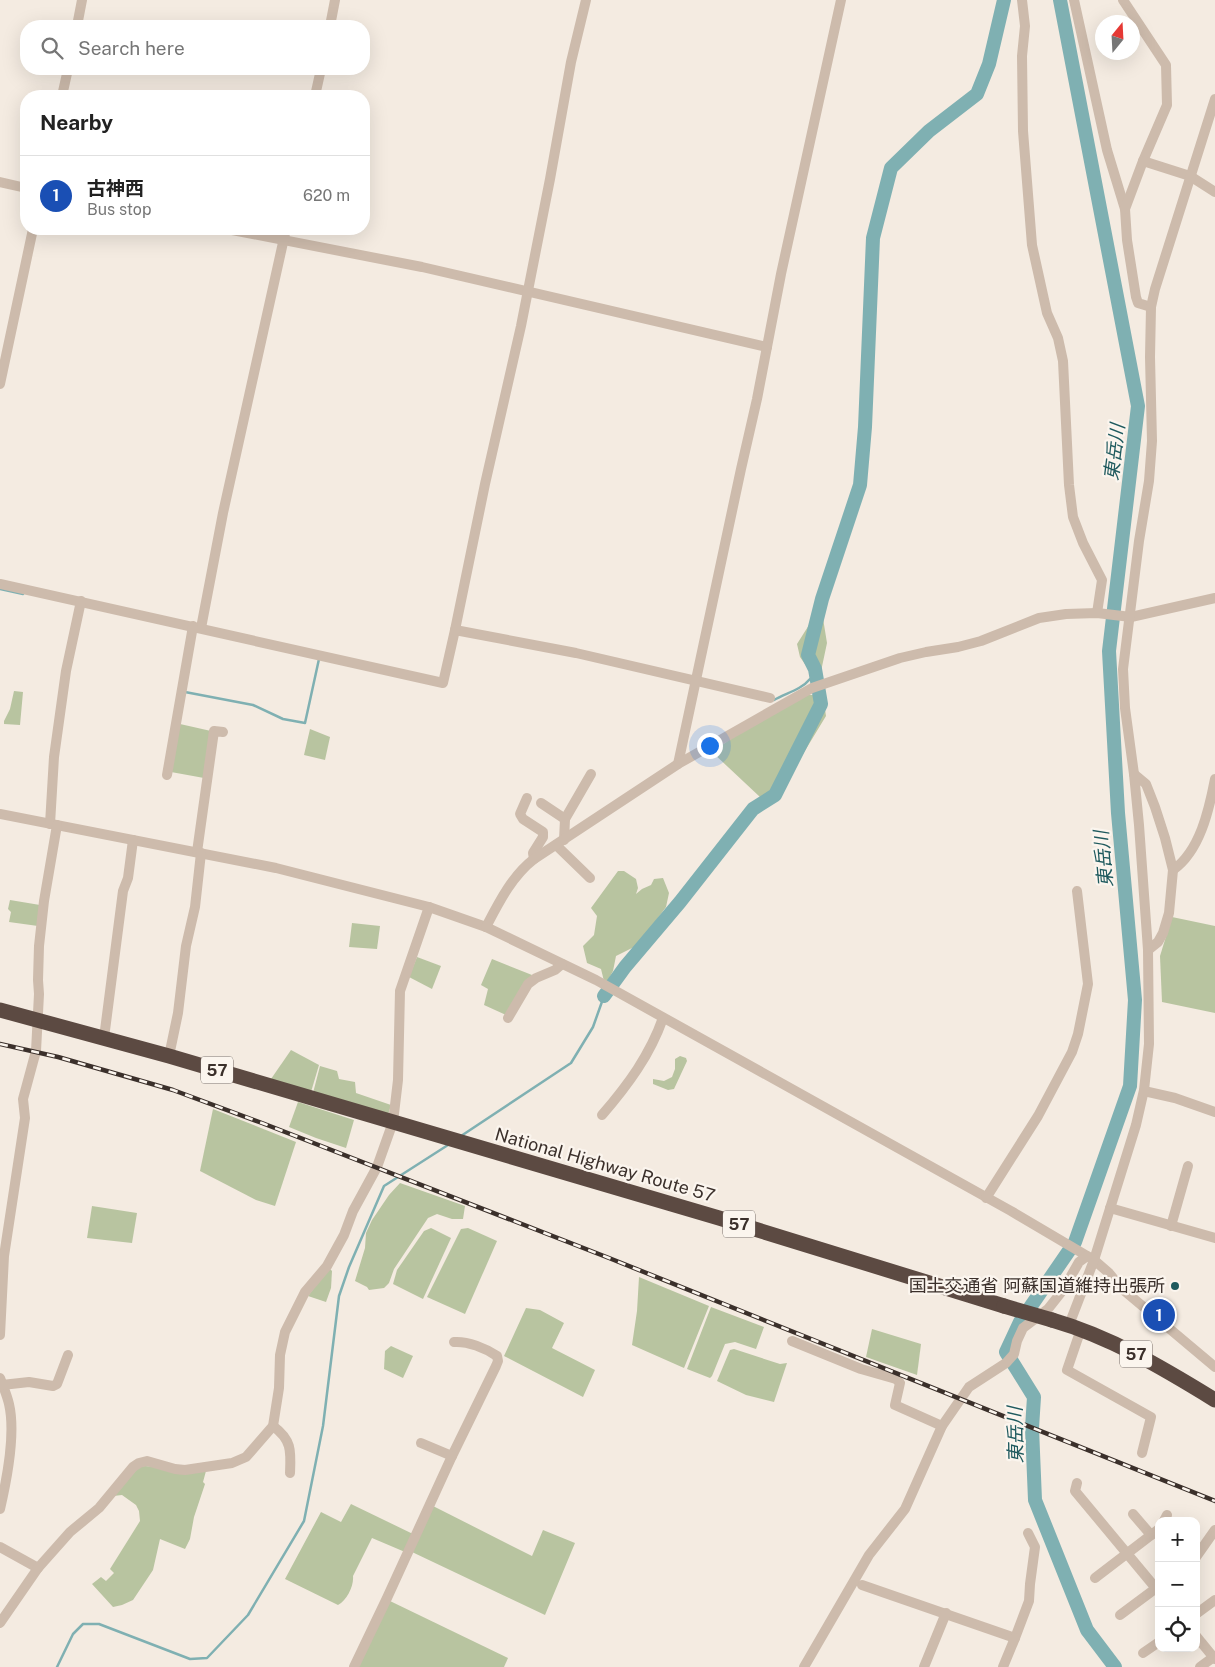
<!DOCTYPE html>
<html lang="en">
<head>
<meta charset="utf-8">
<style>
	:root { --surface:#fff; --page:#f2f2f2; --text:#222; --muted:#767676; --line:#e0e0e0; --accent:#7c3aed }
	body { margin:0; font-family:"Public Sans","Noto Sans JP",sans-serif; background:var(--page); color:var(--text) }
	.controls { position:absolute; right:15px; bottom:15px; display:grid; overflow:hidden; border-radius:10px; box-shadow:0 5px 20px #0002 }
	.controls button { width:45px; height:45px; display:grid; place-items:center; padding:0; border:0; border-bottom:1px solid var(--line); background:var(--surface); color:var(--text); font:25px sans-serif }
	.compass { position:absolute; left:1095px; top:15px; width:45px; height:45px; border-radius:50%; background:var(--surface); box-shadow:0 5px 20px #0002; rotate:18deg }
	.you { position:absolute; left:709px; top:745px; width:18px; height:18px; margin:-12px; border:4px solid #fff; border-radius:50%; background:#1a73e8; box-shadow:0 0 0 8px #1a73e833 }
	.badge { display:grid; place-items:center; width:32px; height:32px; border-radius:50%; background:var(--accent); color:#fff; font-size:16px; font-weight:700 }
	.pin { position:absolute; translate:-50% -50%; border:2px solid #fff; box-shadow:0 1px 5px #0006 }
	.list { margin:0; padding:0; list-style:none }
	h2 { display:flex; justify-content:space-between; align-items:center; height:65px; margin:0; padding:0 20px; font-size:21px }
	h2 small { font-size:16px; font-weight:400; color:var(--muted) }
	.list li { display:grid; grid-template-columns:32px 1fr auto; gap:15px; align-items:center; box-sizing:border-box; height:80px; padding:0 20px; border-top:1px solid var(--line) }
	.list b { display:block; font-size:19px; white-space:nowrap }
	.list p { margin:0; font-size:16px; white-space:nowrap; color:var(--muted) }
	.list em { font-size:16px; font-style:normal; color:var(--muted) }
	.icon { flex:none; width:28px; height:28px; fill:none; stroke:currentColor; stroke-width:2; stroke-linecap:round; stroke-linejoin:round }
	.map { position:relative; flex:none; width:1215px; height:1667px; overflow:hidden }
	.search { position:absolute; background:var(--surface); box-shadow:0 5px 20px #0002; left:20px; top:20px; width:350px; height:55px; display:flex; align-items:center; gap:12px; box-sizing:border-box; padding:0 18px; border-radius:20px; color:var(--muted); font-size:19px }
	.panel { position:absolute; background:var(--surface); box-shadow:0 5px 20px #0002; left:20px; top:90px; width:350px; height:145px; border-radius:20px }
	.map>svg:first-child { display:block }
	.green { fill:#b8c4a0 }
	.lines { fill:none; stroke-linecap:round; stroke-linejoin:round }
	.stream { stroke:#7fb0b2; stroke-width:2.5 }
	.river { stroke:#7fb0b2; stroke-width:14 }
	.minor { stroke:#cdbbac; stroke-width:10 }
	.highway { stroke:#5c4a42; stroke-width:15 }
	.rail-casing { stroke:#3b302b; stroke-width:4.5 }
	.rail { stroke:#fbf5ee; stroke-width:2.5; stroke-dasharray:8; stroke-linecap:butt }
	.highway-bridge { stroke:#5c4a42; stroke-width:15 }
	.poi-dot { fill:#1f5a5e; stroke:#fbf5ee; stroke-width:2 }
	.labels { text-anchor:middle; stroke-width:4.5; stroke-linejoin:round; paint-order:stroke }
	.shield { fill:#fbf5ee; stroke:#756b66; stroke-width:1 }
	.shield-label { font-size:16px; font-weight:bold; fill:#3b302b }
	.street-label { font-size:18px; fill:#3b302b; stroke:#fbf5ee }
	.poi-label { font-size:18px; fill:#3b302b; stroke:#fbf5ee; text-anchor:end }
	.water-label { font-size:19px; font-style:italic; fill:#1f5a5e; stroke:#fbf5ee }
</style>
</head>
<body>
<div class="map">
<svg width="1215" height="1667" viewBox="0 0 1215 1667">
	<rect width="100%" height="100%" fill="#f4ebe1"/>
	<g class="green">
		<polygon points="821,606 827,643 820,676 826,716 783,787 760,797 712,752 793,695 819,695 814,677 800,657 797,644"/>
		<polygon points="14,691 23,692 20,725 4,724 4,721 10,709"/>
		<polygon points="180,724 211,731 204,778 171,772"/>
		<polygon points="310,729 330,737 325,760 304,755"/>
		<polygon points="618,871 624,871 636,879 638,888 636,894 642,889 651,885 654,879 663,878 669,893 666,907 638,945 616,956 613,971 607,982 604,981 601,969 587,963 583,946 594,935 597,916 591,908"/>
		<polygon points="10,900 40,905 38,926 9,922 11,912 8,909"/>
		<polygon points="1172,917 1215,926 1215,1013 1162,1002 1160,956"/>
		<polygon points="352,923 380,926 377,949 349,947"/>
		<polygon points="417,957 441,966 432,989 409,977"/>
		<polygon points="492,959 532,975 506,1015 484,1005 488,989 481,985"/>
		<polygon points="291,1050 319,1065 311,1092 271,1079"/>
		<polygon points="680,1056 686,1058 687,1061 674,1089 668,1090 653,1084 653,1079 664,1081 672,1077 675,1069 675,1059"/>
		<polygon points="320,1066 337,1071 339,1079 355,1082 356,1093 391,1105 388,1115 313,1093"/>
		<polygon points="298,1102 354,1120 346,1148 316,1138 289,1127"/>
		<polygon points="213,1109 296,1142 275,1206 256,1200 200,1171"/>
		<polygon points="400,1183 465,1206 463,1219 452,1219 437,1214 428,1218 394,1269 389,1283 384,1288 369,1290 367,1287 355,1281 365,1248 366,1233 372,1220 389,1195"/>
		<polygon points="92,1206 137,1213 132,1243 87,1238"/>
		<polygon points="431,1228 451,1238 423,1299 393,1284 397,1270 424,1231"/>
		<polygon points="468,1228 497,1241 465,1314 427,1297 461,1229"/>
		<polygon points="329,1268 332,1271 331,1288 326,1302 308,1296"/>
		<polygon points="639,1277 709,1306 684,1368 632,1345 637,1311"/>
		<polygon points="711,1307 764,1327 756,1349 735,1342 725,1344 712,1376 710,1378 687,1369"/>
		<polygon points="526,1308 540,1310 564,1323 552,1348 595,1370 583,1397 504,1356"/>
		<polygon points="872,1329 921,1344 917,1375 866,1357"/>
		<polygon points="391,1346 413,1356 403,1378 384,1369 385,1351"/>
		<polygon points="734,1349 780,1364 787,1363 774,1402 746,1395 717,1381 730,1350"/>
		<polygon points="145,1466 206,1471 203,1482 205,1484 194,1517 190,1539 185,1549 160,1539 153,1570 133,1600 122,1605 113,1607 92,1584 101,1577 106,1581 114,1573 110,1569 140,1521 139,1511 136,1505 122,1495 113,1496 139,1467"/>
		<path d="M 351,1504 L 413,1534 L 405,1552 L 372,1538 L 353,1576 C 354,1586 347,1600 338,1605 L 285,1579 L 321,1512 L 341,1522 Z"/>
		<polygon points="433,1506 532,1556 543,1530 575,1543 545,1615 412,1552"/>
		<polygon points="390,1601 508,1658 504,1667 356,1667"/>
	</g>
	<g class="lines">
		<g class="stream">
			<polyline points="0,589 23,594"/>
			<polyline points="185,692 253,705 283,719 305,723 319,659"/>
			<path d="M 774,700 C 786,693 801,690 810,679"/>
			<polyline points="461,1136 571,1063 593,1027 604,996"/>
			<polyline points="57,1667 73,1634 83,1624 99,1624 190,1659 207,1658 248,1615 304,1521 323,1426 339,1296 349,1267 384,1186 448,1145"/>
		</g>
		<g class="river">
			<polyline points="1060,0 1138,406 1109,651 1118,813 1135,1000 1130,1086 1075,1242 1020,1322 1006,1352 1034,1397 1032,1428 1035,1500 1087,1630 1115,1667"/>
			<polyline points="604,996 625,967 680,902 753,809 775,795 821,704 815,669 808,655 822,599 860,485 865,427 873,238 891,168 929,131 977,94 989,64 1004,0"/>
		</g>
		<g class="minor">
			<polyline points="1022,0 1025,26 1022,56 1023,131 1032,245 1047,313 1058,338 1063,361 1069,485 1073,517 1083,543 1102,580 1097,613"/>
			<polyline points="1074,0 1107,150 1125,209 1127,240 1136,297 1138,303 1151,307"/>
			<polyline points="1123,0 1166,65 1167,105 1143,161"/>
			<polyline points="77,26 82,0"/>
			<polyline points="330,26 335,0"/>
			<polyline points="62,96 68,69"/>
			<polyline points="315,96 321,69"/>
			<polyline points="0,182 26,188"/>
			<polyline points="1125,209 1143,161 1190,176 1215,192"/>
			<polyline points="227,229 422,267 767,347"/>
			<polyline points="0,384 33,229"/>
			<polyline points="0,584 443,683 455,630 576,653 770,698"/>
			<polyline points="201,628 223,513 286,229"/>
			<polyline points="455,630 485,484 521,326 550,179 571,62 586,0"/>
			<polyline points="678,764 741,469 757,399 781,274 841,0"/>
			<polyline points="1134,774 1146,784 1155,807 1165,838 1173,870 1169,913 1163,933 1158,942 1148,950"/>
			<polyline points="167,775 193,626"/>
			<polyline points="527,798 520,814 523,819 543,832 543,837 533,853 534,859"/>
			<polyline points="541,803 565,819"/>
			<polyline points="0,814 276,868 429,907 486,927 596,980 1011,1211 1094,1260 1109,1273 1121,1288 1215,1367"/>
			<polyline points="50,824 54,757 66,671 81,601"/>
			<polyline points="564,840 565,819 591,774"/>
			<polyline points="556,845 590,878"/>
			<polyline points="197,852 214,731 223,732"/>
			<path d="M 1173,870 C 1200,851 1209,810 1215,779"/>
			<path d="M 486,927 C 499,902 512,876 534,859 L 678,764 L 812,688 L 900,658 L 926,652 L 958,647 L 981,641 L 1039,618 L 1066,614 L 1097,613 L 1131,617 L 1215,598"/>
			<polyline points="508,1018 528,984 536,978 555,970 562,964"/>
			<polyline points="104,1038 123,891 128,878 133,840"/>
			<polyline points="169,1056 178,1013 186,946 195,907 201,853"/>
			<polyline points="1144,1091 1175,1098 1215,1112"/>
			<path d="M 602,1115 C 628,1085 650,1055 663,1018"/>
			<polyline points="986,1198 1038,1116 1072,1052 1078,1034 1088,984 1077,891"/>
			<polyline points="1110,1208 1215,1238"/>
			<polyline points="1171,1226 1188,1166"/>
			<polyline points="1069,1325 1094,1260 1136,1125 1144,1090 1149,1044 1148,950 1139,825 1134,774 1125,708 1123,669 1139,541 1149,481 1152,441 1150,357 1151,307 1155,289 1215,99"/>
			<polyline points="1081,1329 1067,1370 1151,1417 1142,1453"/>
			<polyline points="0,1335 4,1256 25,1118 23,1099 36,1051 39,994 38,980 39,946 44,901 57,825"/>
			<polyline points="792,1341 861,1369 896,1379 900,1383 895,1405 942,1426"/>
			<path d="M 0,1378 C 3,1386 7,1395 9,1404 C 16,1434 7,1479 0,1509"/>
			<polyline points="2,1385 29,1382 53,1386 57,1384 68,1355"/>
			<path d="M 273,1426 C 292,1440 291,1451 290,1473"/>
			<path d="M 421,1443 L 452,1456 L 496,1366 L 498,1361 L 497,1356 C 485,1348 468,1341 454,1342"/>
			<polyline points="1077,1483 1075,1491 1159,1592"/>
			<polyline points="1133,1514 1151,1535"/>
			<polyline points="1164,1521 1167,1515"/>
			<polyline points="0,1547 38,1568"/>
			<polyline points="1196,1557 1215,1530"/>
			<polyline points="1095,1578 1159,1529"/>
			<polyline points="862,1585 1015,1638 1029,1601 1030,1584 1035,1547 1028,1533"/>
			<polyline points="1196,1614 1215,1600"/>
			<polyline points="1120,1615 1159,1586"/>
			<polyline points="0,1623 38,1568 70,1532 99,1508 133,1467 139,1463 147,1461 175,1469 185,1470 232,1463 246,1457 273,1426 279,1388 280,1355 285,1332 305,1292 327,1266 344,1235 353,1211 377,1167 393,1122 398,1080 400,991 429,907"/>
			<polyline points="1196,1636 1215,1659"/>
			<polyline points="1143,1653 1159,1642"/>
			<polyline points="354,1667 387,1598 452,1456"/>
			<polyline points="804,1667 869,1555 905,1509 942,1426 969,1387 1006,1363 1014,1354 1017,1341 1023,1328 1048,1309 1063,1290 1079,1262 1087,1256"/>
			<polyline points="924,1667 946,1613"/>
			<polyline points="1003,1667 1015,1638"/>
			<polyline points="1200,1667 1215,1656"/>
		</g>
		<g class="highway">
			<polyline points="0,1010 169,1056 719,1218 1004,1306"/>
			<path d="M 1052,1320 C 1111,1337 1163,1368 1215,1400"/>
		</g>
		<defs>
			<polyline id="rail" points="0,1044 58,1057 173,1090 262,1123 609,1258 1215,1501"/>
		</defs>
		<use href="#rail" class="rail-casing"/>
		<use href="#rail" class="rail"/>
		<polyline class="highway-bridge" points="1004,1306 1052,1320"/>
	</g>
	<circle class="poi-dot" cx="1175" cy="1286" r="5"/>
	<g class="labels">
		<g class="shield">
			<rect x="201" y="1056.5" width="32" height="27" rx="4"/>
			<rect x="723" y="1210.5" width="32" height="27" rx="4"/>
			<rect x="1120" y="1340.5" width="32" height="27" rx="4"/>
		</g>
		<g class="shield-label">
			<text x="217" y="1076">57</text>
			<text x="739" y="1230">57</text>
			<text x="1136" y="1360">57</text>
		</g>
		<g class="street-label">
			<text transform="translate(605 1165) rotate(16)" y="6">National Highway Route 57</text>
		</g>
		<g class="poi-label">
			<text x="1165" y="1292">国土交通省 阿蘇国道維持出張所</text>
		</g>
		<g class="water-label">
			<text transform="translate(1114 452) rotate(-83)" y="7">東岳川</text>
			<text transform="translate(1103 859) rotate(-95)" y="7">東岳川</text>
			<text transform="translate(1015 1435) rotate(-91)" y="7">東岳川</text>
		</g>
	</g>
</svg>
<div class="controls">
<button>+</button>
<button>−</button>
<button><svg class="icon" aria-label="locate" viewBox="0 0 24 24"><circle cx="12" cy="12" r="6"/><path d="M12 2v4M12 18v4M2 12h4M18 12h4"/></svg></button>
</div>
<svg class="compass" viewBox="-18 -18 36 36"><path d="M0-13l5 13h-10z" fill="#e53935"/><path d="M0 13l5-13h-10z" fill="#767676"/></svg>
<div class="you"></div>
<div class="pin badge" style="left:1159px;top:1315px;background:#1a4fb4">1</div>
<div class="search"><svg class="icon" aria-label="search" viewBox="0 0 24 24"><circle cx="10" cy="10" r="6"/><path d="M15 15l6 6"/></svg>Search here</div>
<section class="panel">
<h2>Nearby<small></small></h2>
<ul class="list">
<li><span class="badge" style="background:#1a4fb4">1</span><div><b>古神西</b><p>Bus stop</p></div><em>620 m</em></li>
</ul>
</section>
</div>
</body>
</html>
